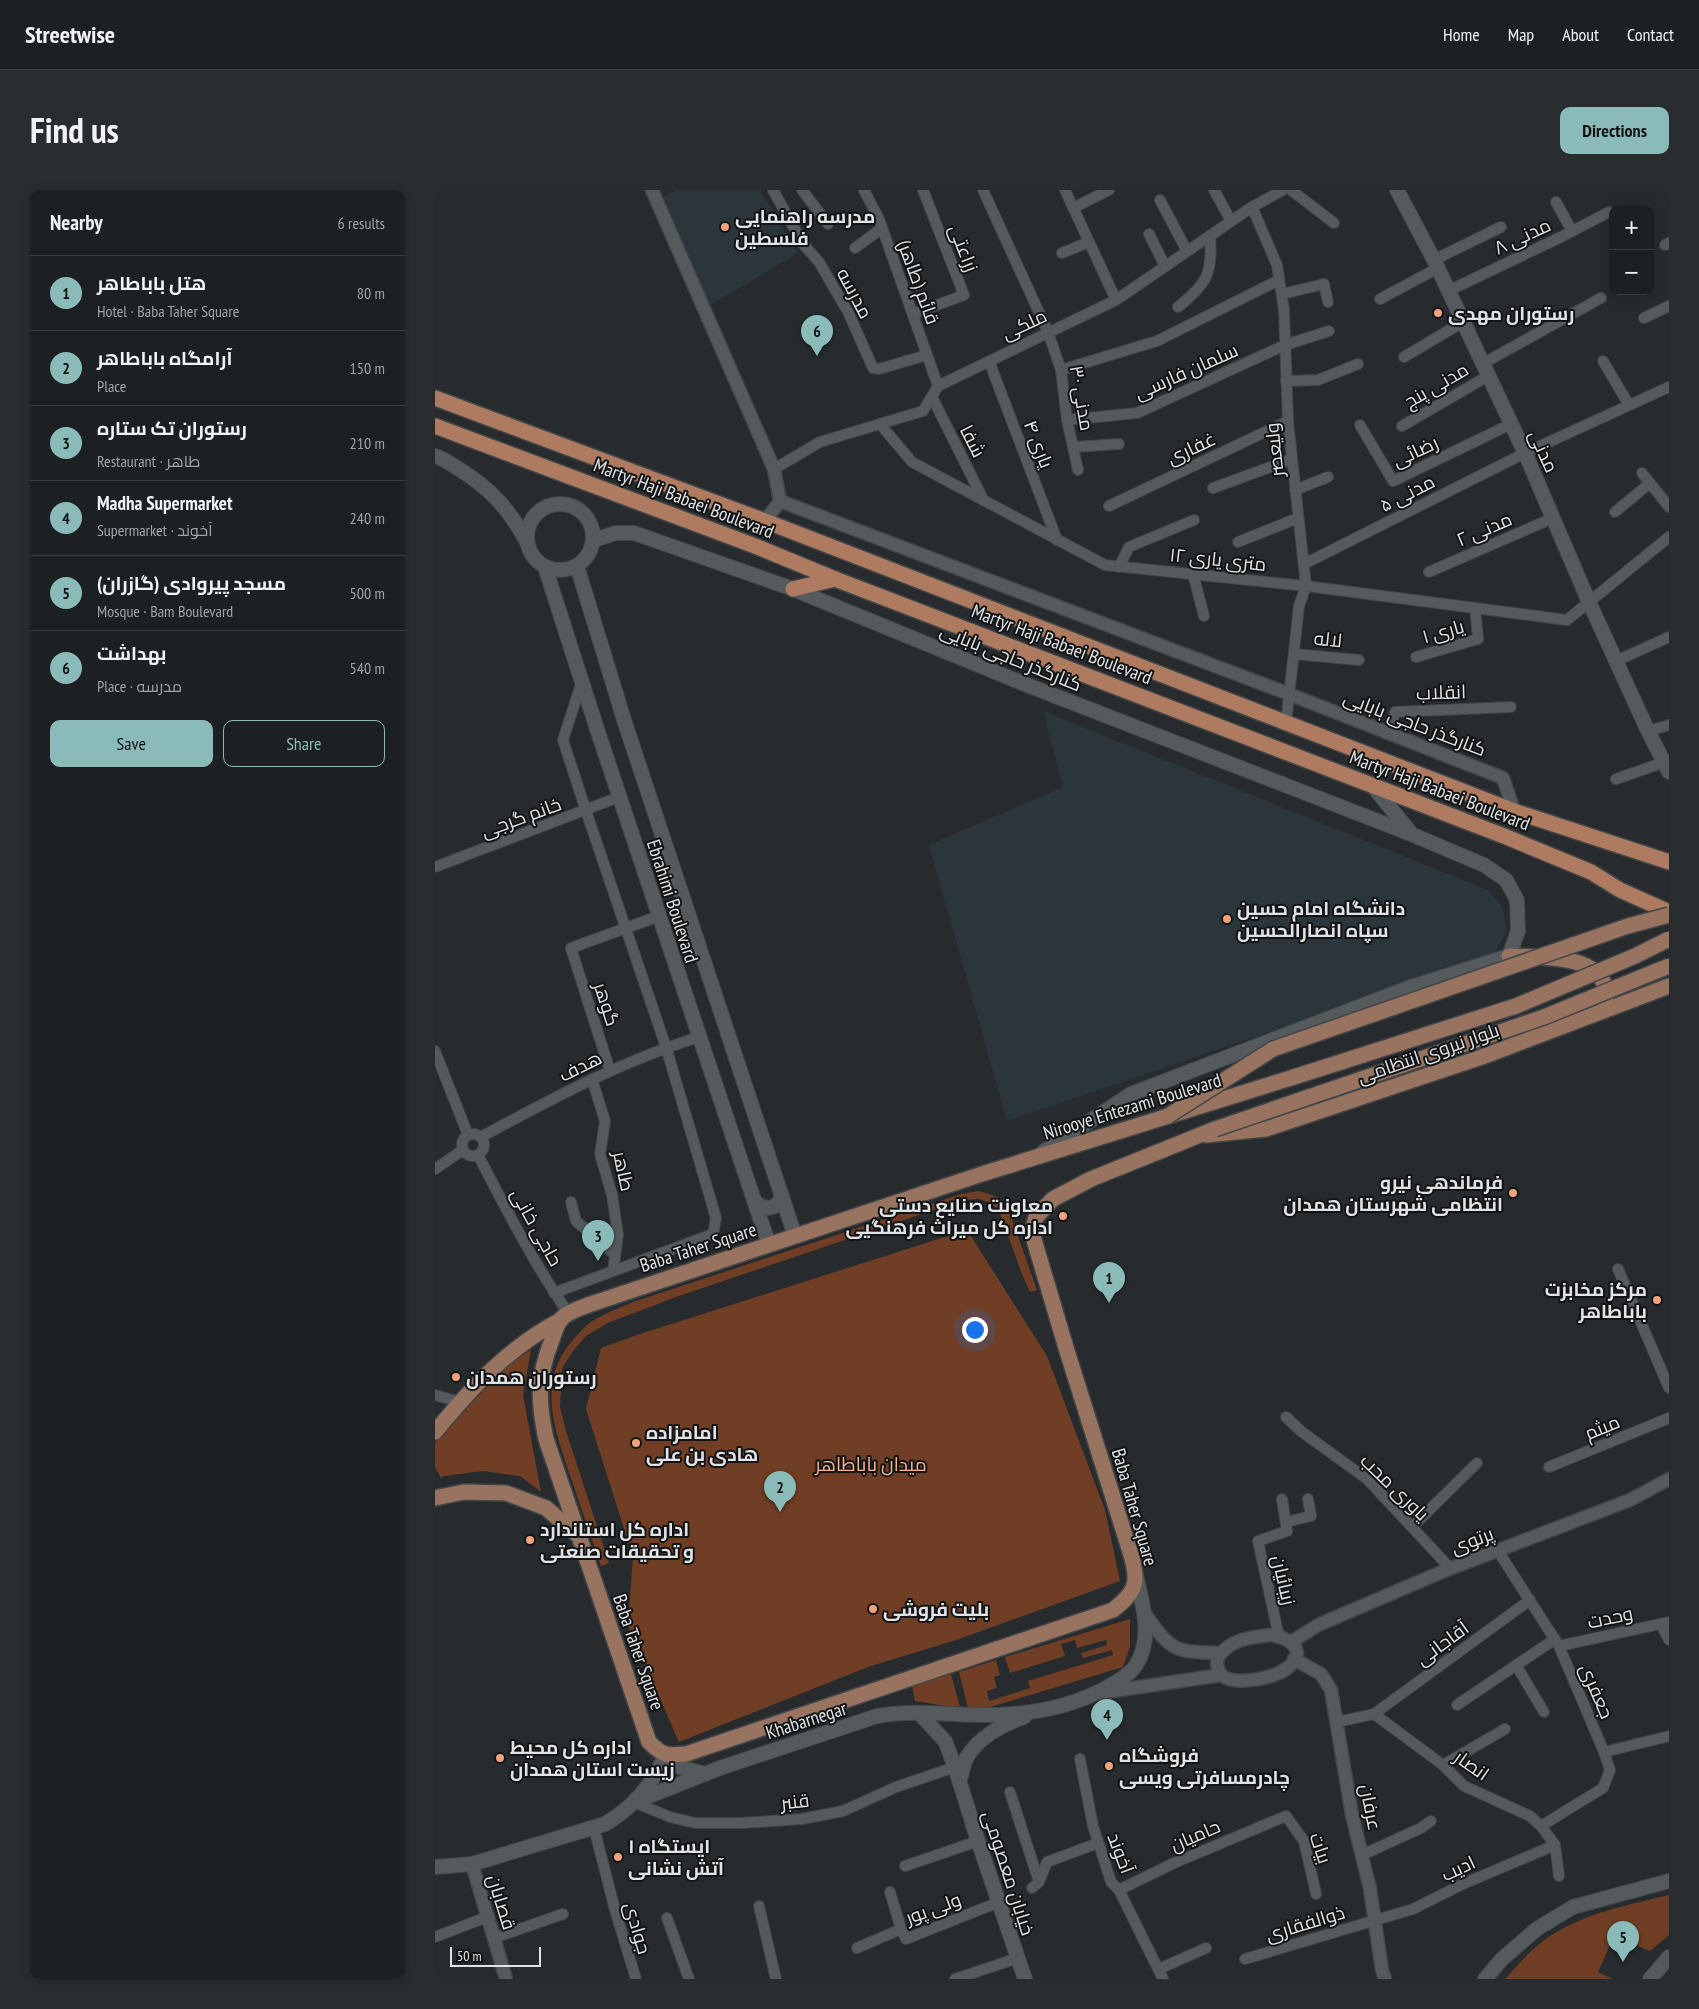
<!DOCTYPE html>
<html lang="en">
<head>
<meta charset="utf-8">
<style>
	:root { --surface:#1d2022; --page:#2a2d2f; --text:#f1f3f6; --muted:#a0a3a5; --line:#3b3e40; --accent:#8bbbb9 }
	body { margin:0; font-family:"PT Sans Narrow",Cairo,sans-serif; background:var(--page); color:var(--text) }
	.controls { position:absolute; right:15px; top:15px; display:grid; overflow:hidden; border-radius:10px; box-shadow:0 2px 12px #0003 }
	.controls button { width:45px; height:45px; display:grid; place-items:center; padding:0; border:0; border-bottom:1px solid var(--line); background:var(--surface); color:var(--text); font:25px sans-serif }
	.scale { position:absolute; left:15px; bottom:12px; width:91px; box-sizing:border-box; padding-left:5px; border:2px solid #e1e4e6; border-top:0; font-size:14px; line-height:18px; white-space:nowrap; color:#e1e4e6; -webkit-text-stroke:4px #121315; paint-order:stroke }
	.you { position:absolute; left:539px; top:1139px; width:18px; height:18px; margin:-12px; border:4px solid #fff; border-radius:50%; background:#1a73e8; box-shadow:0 0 0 8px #1a73e833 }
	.badge { display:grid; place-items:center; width:32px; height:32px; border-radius:50%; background:var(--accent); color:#111; font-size:16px; font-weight:700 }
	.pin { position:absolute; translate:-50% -41px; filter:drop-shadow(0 1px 2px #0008) }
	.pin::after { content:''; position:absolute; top:26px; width:18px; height:15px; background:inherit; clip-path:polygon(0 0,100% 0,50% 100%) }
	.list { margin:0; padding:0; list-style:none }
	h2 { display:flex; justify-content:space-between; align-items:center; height:65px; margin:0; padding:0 20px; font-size:21px }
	h2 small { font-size:16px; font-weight:400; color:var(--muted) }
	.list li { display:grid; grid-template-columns:32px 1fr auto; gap:15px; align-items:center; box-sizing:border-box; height:75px; padding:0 20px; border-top:1px solid var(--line) }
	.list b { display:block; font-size:19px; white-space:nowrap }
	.list p { margin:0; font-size:16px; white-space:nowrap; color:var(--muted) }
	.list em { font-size:16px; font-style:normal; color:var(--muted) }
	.actions { display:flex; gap:10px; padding:15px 20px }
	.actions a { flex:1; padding:11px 0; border:1px solid var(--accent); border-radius:10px; text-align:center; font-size:18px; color:var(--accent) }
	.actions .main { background:var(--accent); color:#111 }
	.map { position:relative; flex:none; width:1234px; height:1789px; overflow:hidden; border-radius:10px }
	header { display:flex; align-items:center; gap:30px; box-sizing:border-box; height:70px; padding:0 25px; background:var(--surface); border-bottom:1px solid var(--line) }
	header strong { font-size:24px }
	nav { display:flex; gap:28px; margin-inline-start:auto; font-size:18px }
	.intro { display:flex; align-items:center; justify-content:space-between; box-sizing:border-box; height:120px; padding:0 30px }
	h1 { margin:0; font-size:35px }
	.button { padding:12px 22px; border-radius:10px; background:var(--accent); color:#111; font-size:18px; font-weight:700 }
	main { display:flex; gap:30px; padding:0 30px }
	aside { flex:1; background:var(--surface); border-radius:10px; box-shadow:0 2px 12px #0003 }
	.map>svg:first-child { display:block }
	.built { fill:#2b353c }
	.green { fill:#703e24 }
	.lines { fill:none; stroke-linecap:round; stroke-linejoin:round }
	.minor-casing { stroke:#424648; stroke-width:12 }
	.tertiary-casing { stroke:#424648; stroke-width:15 }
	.secondary-casing { stroke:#424648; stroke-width:16 }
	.primary-casing { stroke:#424648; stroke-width:18 }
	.trunk-casing { stroke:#424648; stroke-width:18 }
	.minor { stroke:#555a5d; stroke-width:10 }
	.tertiary { stroke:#555a5d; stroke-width:12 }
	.secondary { stroke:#555a5d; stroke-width:14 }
	.primary { stroke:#987360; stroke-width:15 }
	.trunk { stroke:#ae7b61; stroke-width:15 }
	.primary-bridge-casing { stroke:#424648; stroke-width:18; stroke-linecap:butt }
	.primary-bridge { stroke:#987360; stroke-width:15 }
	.poi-dot { fill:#f0a27a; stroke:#121315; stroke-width:2 }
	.labels { text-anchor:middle; stroke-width:4; stroke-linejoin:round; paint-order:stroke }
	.poi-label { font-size:19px; font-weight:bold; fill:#e1e4e6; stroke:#121315; text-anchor:start }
	.street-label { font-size:19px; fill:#e1e4e6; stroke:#121315 }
	.park-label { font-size:19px; fill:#fdb38e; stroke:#121315 }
</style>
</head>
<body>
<header>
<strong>Streetwise</strong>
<nav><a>Home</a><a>Map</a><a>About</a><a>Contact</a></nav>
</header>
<div class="intro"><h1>Find us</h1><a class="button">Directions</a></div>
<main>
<aside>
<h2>Nearby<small>6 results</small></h2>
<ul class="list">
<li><span class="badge">1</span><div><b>هتل باباطاهر</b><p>Hotel · Baba Taher Square</p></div><em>80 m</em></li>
<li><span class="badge">2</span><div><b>آرامگاه باباطاهر</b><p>Place</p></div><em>150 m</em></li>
<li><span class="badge">3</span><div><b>رستوران تک ستاره</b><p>Restaurant · طاهر</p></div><em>210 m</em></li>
<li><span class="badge">4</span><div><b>Madha Supermarket</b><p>Supermarket · آخوند</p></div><em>240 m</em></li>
<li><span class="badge">5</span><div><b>مسجد پیروادی (گازران)</b><p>Mosque · Bam Boulevard</p></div><em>500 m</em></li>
<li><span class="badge">6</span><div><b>بهداشت</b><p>Place · مدرسه</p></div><em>540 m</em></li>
</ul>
<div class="actions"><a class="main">Save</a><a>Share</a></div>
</aside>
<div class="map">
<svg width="1234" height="1789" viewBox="0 0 1234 1789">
	<rect width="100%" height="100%" fill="#272b2e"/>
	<g class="built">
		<polygon points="241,0 325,0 363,63 269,119 222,11"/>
		<polygon points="608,521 1053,700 1067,716 1072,741 1058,766 572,931 494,655 628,597"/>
	</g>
	<g class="green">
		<path d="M 544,1001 L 563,1007 L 573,1018 L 602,1100 L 595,1102 L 587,1084 L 564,1021 L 556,1013 L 544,1009 L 528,1010 L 241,1107 L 173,1133 L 151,1146 L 138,1161 L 127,1178 L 125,1217 L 131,1241 L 174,1373 L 166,1376 C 157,1349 147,1321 138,1294 C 122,1245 99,1195 137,1151 C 143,1144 149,1137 156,1132 C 170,1123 186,1117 201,1111 L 526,1004 Z"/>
		<polygon points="532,1040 612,1166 670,1320 685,1391 521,1450 433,1477 244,1552 193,1436 198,1367 151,1219 166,1158 205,1144"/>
		<polygon points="96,1160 88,1205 106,1302 85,1286 48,1281 8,1286 6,1288 0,1277 0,1253 73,1173"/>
		<polygon points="695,1429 695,1457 688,1477 542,1521 480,1511 477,1496 516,1484 525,1517 533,1518 524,1482 561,1470 565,1485 559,1487 562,1498 552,1501 554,1511 595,1498 593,1491 678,1465 677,1460 648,1468 646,1463 672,1455 671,1450 642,1458 640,1450 626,1454 630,1466 575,1483 570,1467"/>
		<path d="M 1234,1705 L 1234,1745 L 1215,1761 L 1179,1746 L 1163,1782 L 1178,1789 L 1070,1789 C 1080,1778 1090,1766 1102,1756 C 1138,1725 1189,1716 1234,1705 Z"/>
	</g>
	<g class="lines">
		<defs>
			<g id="minor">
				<polyline points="338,0 368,54 384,72 413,122 438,178 444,179 492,165"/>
				<polyline points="367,0 393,34"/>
				<polyline points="429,0 444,29 503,196"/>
				<polyline points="548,0 613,142 626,180 632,230 643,280"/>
				<polyline points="630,0 681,110"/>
				<polyline points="779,0 796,31"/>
				<polyline points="856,0 899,33"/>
				<polyline points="725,10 752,61"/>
				<polyline points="1121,12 1137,41"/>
				<polyline points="817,17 842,75 849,120 853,231 871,396 864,416 851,533"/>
				<polyline points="638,18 674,0"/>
				<polyline points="714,44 730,76"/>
				<polyline points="1230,55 1234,53"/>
				<polyline points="420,58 447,38"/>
				<polyline points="627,63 654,52"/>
				<polyline points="999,70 1066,37"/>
				<polyline points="1013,101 1126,47 1174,22"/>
				<polyline points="847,104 889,94 893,112"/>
				<polyline points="945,109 1003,78"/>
				<path d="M 743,117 C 772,94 778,83 775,46"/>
				<polyline points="478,124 529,105 488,0"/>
				<polyline points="1209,128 1234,116"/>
				<polyline points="969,167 1028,132"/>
				<polyline points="554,171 622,350"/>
				<polyline points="1168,171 1194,215"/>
				<polyline points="1047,174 1166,108"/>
				<polyline points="626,180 722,151 844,90"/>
				<polyline points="851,191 883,190 923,174"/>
				<polyline points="497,207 549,311"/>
				<polyline points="632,230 702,223 850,155 894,141"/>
				<polyline points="445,234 477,272 670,375 871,396 1132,430 1234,347"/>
				<polyline points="925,235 958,291 1076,234"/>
				<polyline points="967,236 1053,186"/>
				<polyline points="638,257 684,254"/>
				<polyline points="339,279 385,252 488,221 503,196 681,110 817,17 848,0"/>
				<polyline points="1207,283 1234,317"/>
				<polyline points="778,298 857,269"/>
				<polyline points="860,300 893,287"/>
				<polyline points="674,316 853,231"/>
				<polyline points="1180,322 1215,293"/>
				<polyline points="803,352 863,328"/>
				<polyline points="869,374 1090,263 1234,197"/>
				<polyline points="684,377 694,357 759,330"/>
				<polyline points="994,382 1118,328"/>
				<polyline points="758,384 769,426"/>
				<polyline points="859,464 924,470"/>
				<polyline points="981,467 1043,449 1040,418"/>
				<polyline points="1181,471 1234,447"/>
				<polyline points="1213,541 1234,535"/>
				<polyline points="954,543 960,522 1076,517"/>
				<polyline points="1181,589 1230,572"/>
				<polyline points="0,677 184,607"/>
				<polyline points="0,861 33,945"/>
				<polyline points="175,881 136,758 224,726"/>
				<polyline points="157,889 170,931 165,964 177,1005 183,1045 178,1081"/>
				<circle cx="38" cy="955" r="11"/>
				<path d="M 46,947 C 116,909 187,871 264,847"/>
				<path d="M 43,965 C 71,1019 99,1074 134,1124"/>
				<polyline points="0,979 28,960"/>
				<polyline points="136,1012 141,1031 179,1064"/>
				<polyline points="1183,1079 1234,1198"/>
				<polyline points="119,1103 278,1044 281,1028 231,857 151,621 128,550 147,491"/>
				<polyline points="0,1205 25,1212"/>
				<polyline points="851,1227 867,1242 932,1289 1016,1379"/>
				<polyline points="1114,1277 1234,1228"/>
				<polyline points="851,1332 876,1326 873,1309"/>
				<polyline points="978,1336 1042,1273"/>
				<polyline points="1063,1361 1124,1456 1169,1562 1175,1580 1168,1598 1106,1636"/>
				<polyline points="1226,1434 1234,1450"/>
				<polyline points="844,1447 823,1351 852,1341 847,1309"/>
				<polyline points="1124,1456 1234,1432"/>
				<polyline points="1081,1475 1109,1522"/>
				<polyline points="1022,1515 1120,1449"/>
				<polyline points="939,1524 1008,1575 1029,1596 1095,1626 1106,1636 1120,1655 1124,1686"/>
				<polyline points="902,1532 939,1524 1095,1410"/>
				<polyline points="1169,1562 1234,1546"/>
				<polyline points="645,1569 658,1636 676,1692 684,1700 728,1789"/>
				<polyline points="1008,1575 1070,1539"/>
				<polyline points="575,1602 604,1692"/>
				<polyline points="199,1612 235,1627 260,1633 306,1633 367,1629 408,1621 461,1597 520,1577"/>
				<polyline points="159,1638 180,1720 201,1789"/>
				<polyline points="927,1665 986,1638 996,1631"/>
				<polyline points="470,1676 543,1651"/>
				<polyline points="597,1698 604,1692 612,1672 663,1653"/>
				<polyline points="684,1700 739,1673 851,1626 869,1651 881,1704"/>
				<polyline points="455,1702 466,1739"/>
				<polyline points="324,1716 341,1789"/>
				<polyline points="232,1728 254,1789"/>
				<polyline points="0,1747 52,1727"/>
				<polyline points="59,1748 128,1724"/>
				<polyline points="422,1758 466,1739 471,1749 564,1712"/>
				<polyline points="810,1769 978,1719 1028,1694 1120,1655"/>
				<polyline points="724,1779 771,1758"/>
				<polyline points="520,1789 583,1768"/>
			</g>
			<g id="tertiary">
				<polyline points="217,0 339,279 345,311 330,331"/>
				<polyline points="345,311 854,504 1068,588 1079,621"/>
				<path d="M 710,1424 C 737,1462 740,1462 786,1463"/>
				<path d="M 837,1445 C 857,1449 874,1462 851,1479 C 838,1488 801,1496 788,1486 C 782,1482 782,1475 782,1469 C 794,1449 815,1447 837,1445 Z"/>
				<polyline points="856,1452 883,1435 1009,1381 1195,1310 1234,1289"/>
				<polyline points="859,1469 886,1484 896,1500 917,1625 935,1699 947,1780 950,1789"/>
				<polyline points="664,1503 786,1485"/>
				<polyline points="37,1674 71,1789"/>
			</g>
			<g id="secondary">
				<polyline points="962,0 999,70 1090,263 1154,412 1213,541 1234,582"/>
				<path d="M 0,266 C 8,268 16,274 24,279 C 56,299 74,319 92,352"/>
				<circle cx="125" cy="347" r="33"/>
				<polyline points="159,350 181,343 199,343 358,399 592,495 976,644 1049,675 1071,690 1082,710 1083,741 1074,766 973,798 696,904 608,962"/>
				<polyline points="142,376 190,533 360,1046"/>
				<polyline points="110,377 163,542 334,1055"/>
				<polyline points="936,594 975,642"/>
				<path d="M 319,1011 C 330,1021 342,1020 347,1006"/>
				<polyline points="484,1523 510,1551 520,1577 543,1651 590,1789"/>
				<path d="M 525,1589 C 527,1582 529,1573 532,1567 C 544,1547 568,1534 589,1527"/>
				<path d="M 199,1612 L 285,1578 L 442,1526 C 482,1519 521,1526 560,1525 C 598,1524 638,1516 671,1498 C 681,1492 695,1485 701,1475 C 718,1449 708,1414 701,1386"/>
				<path d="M 0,1677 L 37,1674 L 170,1634 C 197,1618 218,1595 230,1565 L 244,1577 L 270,1584"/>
				<polyline points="1050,1789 1067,1769 1103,1738 1138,1717 1234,1691"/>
				<polyline points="1215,1789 1234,1767"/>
			</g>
			<g id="primary">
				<path d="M 1074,766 C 1106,768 1179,762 1170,813"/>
				<path d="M 780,939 L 656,989 L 618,1009 L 601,1027 L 597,1043 L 632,1161 L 697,1368 C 704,1395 700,1402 678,1420 L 251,1564 C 232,1566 228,1566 214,1552 L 111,1249 C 103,1212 102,1187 117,1150 C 119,1144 122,1134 126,1129 C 135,1119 166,1111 180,1106 L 547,984 L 859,887"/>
				<polyline points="771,945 831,939 1047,867 1234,796"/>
				<path d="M 0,1242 C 36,1198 75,1156 126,1130"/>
				<polyline points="0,1308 29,1302 71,1303 111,1318 140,1343"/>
			</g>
			<g id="trunk">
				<polyline points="0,208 330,331 1079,621 1234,672"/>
				<polyline points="0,236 320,356 400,389 1069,646 1156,682 1185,700 1234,722"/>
				<polyline points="358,399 400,389"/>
			</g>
		</defs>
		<use href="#minor" class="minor-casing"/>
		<use href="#tertiary" class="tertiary-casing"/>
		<use href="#secondary" class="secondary-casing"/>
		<use href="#primary" class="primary-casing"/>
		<use href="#trunk" class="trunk-casing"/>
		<use href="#minor" class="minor"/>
		<use href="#tertiary" class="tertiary"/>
		<use href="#secondary" class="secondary"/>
		<use href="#primary" class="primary"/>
		<use href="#trunk" class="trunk"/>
		<defs>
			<g id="primary-bridge">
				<polyline points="859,887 1081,816 1200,766 1234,749"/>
				<polyline points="733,926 838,859 1193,736 1234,725"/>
				<polyline points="780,939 1109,827 1234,776"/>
			</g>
		</defs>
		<use href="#primary-bridge" class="primary-bridge-casing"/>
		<use href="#primary-bridge" class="primary-bridge"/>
	</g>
	<g class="poi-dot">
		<circle cx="290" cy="37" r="5"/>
		<circle cx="1003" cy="123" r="5"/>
		<circle cx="792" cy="729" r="5"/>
		<circle cx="1078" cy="1003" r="5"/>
		<circle cx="628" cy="1026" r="5"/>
		<circle cx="1222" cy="1110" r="5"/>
		<circle cx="21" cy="1187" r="5"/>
		<circle cx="201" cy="1253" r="5"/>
		<circle cx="95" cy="1350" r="5"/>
		<circle cx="438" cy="1419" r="5"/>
		<circle cx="65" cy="1568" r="5"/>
		<circle cx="674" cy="1576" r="5"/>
		<circle cx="183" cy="1667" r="5"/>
	</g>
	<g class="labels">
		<g class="poi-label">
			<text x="300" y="33">مدرسه راهنمایی<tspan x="300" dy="22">فلسطین</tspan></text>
			<text x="1013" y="130">رستوران مهدی</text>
			<text x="802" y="725">دانشگاه امام حسین<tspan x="802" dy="22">سپاه انصارالحسین</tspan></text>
			<text x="1068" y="999" text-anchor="end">فرماندهی نیرو<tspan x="1068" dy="22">انتظامی شهرستان همدان</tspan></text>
			<text x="618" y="1022" text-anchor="end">معاونت صنایع دستی<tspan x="618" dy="22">اداره کل میراث فرهنگیی</tspan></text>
			<text x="1212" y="1106" text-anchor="end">مرکز مخابزت<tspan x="1212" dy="22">باباطاهر</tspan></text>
			<text x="31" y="1194">رستوران همدان</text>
			<text x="211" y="1249">امامزاده<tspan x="211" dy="22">هادی بن علی</tspan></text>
			<text x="105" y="1346">اداره کل استاندارد<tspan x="105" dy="22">و تحقیقات صنعتی</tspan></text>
			<text x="448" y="1426">بلیت فروشی</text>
			<text x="75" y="1564">اداره کل محیط<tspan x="75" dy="22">زیست استان همدان</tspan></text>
			<text x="684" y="1572">فروشگاه<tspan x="684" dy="22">چادرمسافرتی ویسی</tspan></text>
			<text x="193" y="1663">ایستگاه ۱<tspan x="193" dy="22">آتش نشانی</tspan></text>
		</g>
		<g class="street-label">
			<text transform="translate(1087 46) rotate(-25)" y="7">مدنی ۸</text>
			<text transform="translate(529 58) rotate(69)" y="7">زراعتی</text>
			<text transform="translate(484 92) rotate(70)" y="7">قائم (طاهر)</text>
			<text transform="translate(420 103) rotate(62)" y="7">مدرسه</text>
			<text transform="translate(589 134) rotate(-25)" y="7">ملکی</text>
			<text transform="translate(751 181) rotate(-24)" y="7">سلمان فارسی</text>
			<text transform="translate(1001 195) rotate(-30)" y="7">مدنی پنج</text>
			<text transform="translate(647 208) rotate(80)" y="7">مدنی ۳۰</text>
			<text transform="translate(538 251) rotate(63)" y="7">شفا</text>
			<text transform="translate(604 254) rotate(69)" y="7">یاری ۴</text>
			<text transform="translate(756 258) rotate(-25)" y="7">غفاری</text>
			<text transform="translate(839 260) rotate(-96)" y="7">ولیعصر</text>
			<text transform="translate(980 261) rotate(-25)" y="7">رضائی</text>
			<text transform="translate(1109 261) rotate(66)" y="7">مدنی</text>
			<text transform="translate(972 303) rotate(-27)" y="7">مدنی ۵</text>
			<text transform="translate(249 308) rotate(21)" y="7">Martyr Haji Babaei Boulevard</text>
			<text transform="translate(1049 339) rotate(-23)" y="7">مدنی ۲</text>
			<text transform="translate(783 369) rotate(6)" y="7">۱۲ متری یاری</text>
			<text transform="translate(1008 441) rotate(-16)" y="7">یاری ۱</text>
			<text transform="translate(893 449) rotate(6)" y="7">لاله</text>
			<text transform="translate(627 454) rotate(21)" y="7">Martyr Haji Babaei Boulevard</text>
			<text transform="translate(576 467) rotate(22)" y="7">کنارگذر حاجی بابایی</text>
			<text transform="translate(1006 502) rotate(-2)" y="7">انقلاب</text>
			<text transform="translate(980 533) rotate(21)" y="7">کنارگذر حاجی بابایی</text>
			<text transform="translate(1005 600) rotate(21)" y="7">Martyr Haji Babaei Boulevard</text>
			<text transform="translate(86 627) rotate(-20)" y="7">خانم گرجی</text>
			<text transform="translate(238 711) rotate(72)" y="7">Ebrahimi Boulevard</text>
			<text transform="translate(172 814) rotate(72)" y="7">گوهر</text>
			<text transform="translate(993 863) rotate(-19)" y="7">بلوار نیروی انتظامی</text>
			<text transform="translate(145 876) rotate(-26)" y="7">هدف</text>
			<text transform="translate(697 916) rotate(-17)" y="7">Nirooye Entezami Boulevard</text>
			<text transform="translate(189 981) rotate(78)" y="7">طاهر</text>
			<text transform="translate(102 1037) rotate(61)" y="7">حاجی خانی</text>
			<text transform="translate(263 1057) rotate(-18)" y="7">Baba Taher Square</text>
			<text transform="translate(1167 1237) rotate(-22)" y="7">میثم</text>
			<text transform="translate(960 1297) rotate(44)" y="7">یاوری محب</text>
			<text transform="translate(700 1317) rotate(74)" y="7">Baba Taher Square</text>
			<text transform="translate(1037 1350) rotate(-21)" y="7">پرتوی</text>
			<text transform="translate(849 1390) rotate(77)" y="7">زیبائیان</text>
			<text transform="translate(1175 1427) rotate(-12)" y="7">وحدت</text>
			<text transform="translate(1007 1453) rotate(-36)" y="7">آقاجانی</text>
			<text transform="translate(204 1462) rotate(71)" y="7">Baba Taher Square</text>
			<text transform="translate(1162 1501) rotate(67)" y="7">جعفری</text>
			<text transform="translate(371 1530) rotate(-18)" y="7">Khabarnegar</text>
			<text transform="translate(1037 1575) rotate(35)" y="7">انصار</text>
			<text transform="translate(360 1611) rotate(-6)" y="7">قنبر</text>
			<text transform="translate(936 1617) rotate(79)" y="7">عرفان</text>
			<text transform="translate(760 1645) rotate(-23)" y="7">حامیان</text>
			<text transform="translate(886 1658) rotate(71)" y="7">بیات</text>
			<text transform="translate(686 1663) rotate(69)" y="7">آخوند</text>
			<text transform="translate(1023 1678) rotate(-25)" y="7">ادیب</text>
			<text transform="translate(574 1683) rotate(72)" y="7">خیابان معصومی</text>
			<text transform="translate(67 1712) rotate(73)" y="7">قصابان</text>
			<text transform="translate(498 1718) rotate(-20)" y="7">ولی پور</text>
			<text transform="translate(870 1733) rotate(-17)" y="7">ذوالفقاری</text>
			<text transform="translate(203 1738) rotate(74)" y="7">جوادی</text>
		</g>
		<g class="park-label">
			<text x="436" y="1281">میدان باباطاهر</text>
		</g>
	</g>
</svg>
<div class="controls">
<button>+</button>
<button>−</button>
</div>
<div class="scale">50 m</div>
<div class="you"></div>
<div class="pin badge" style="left:674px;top:1113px">1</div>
<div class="pin badge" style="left:345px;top:1322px">2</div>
<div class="pin badge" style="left:163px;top:1071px">3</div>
<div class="pin badge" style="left:672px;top:1550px">4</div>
<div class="pin badge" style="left:1188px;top:1772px">5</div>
<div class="pin badge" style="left:382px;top:166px">6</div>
</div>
</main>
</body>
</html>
